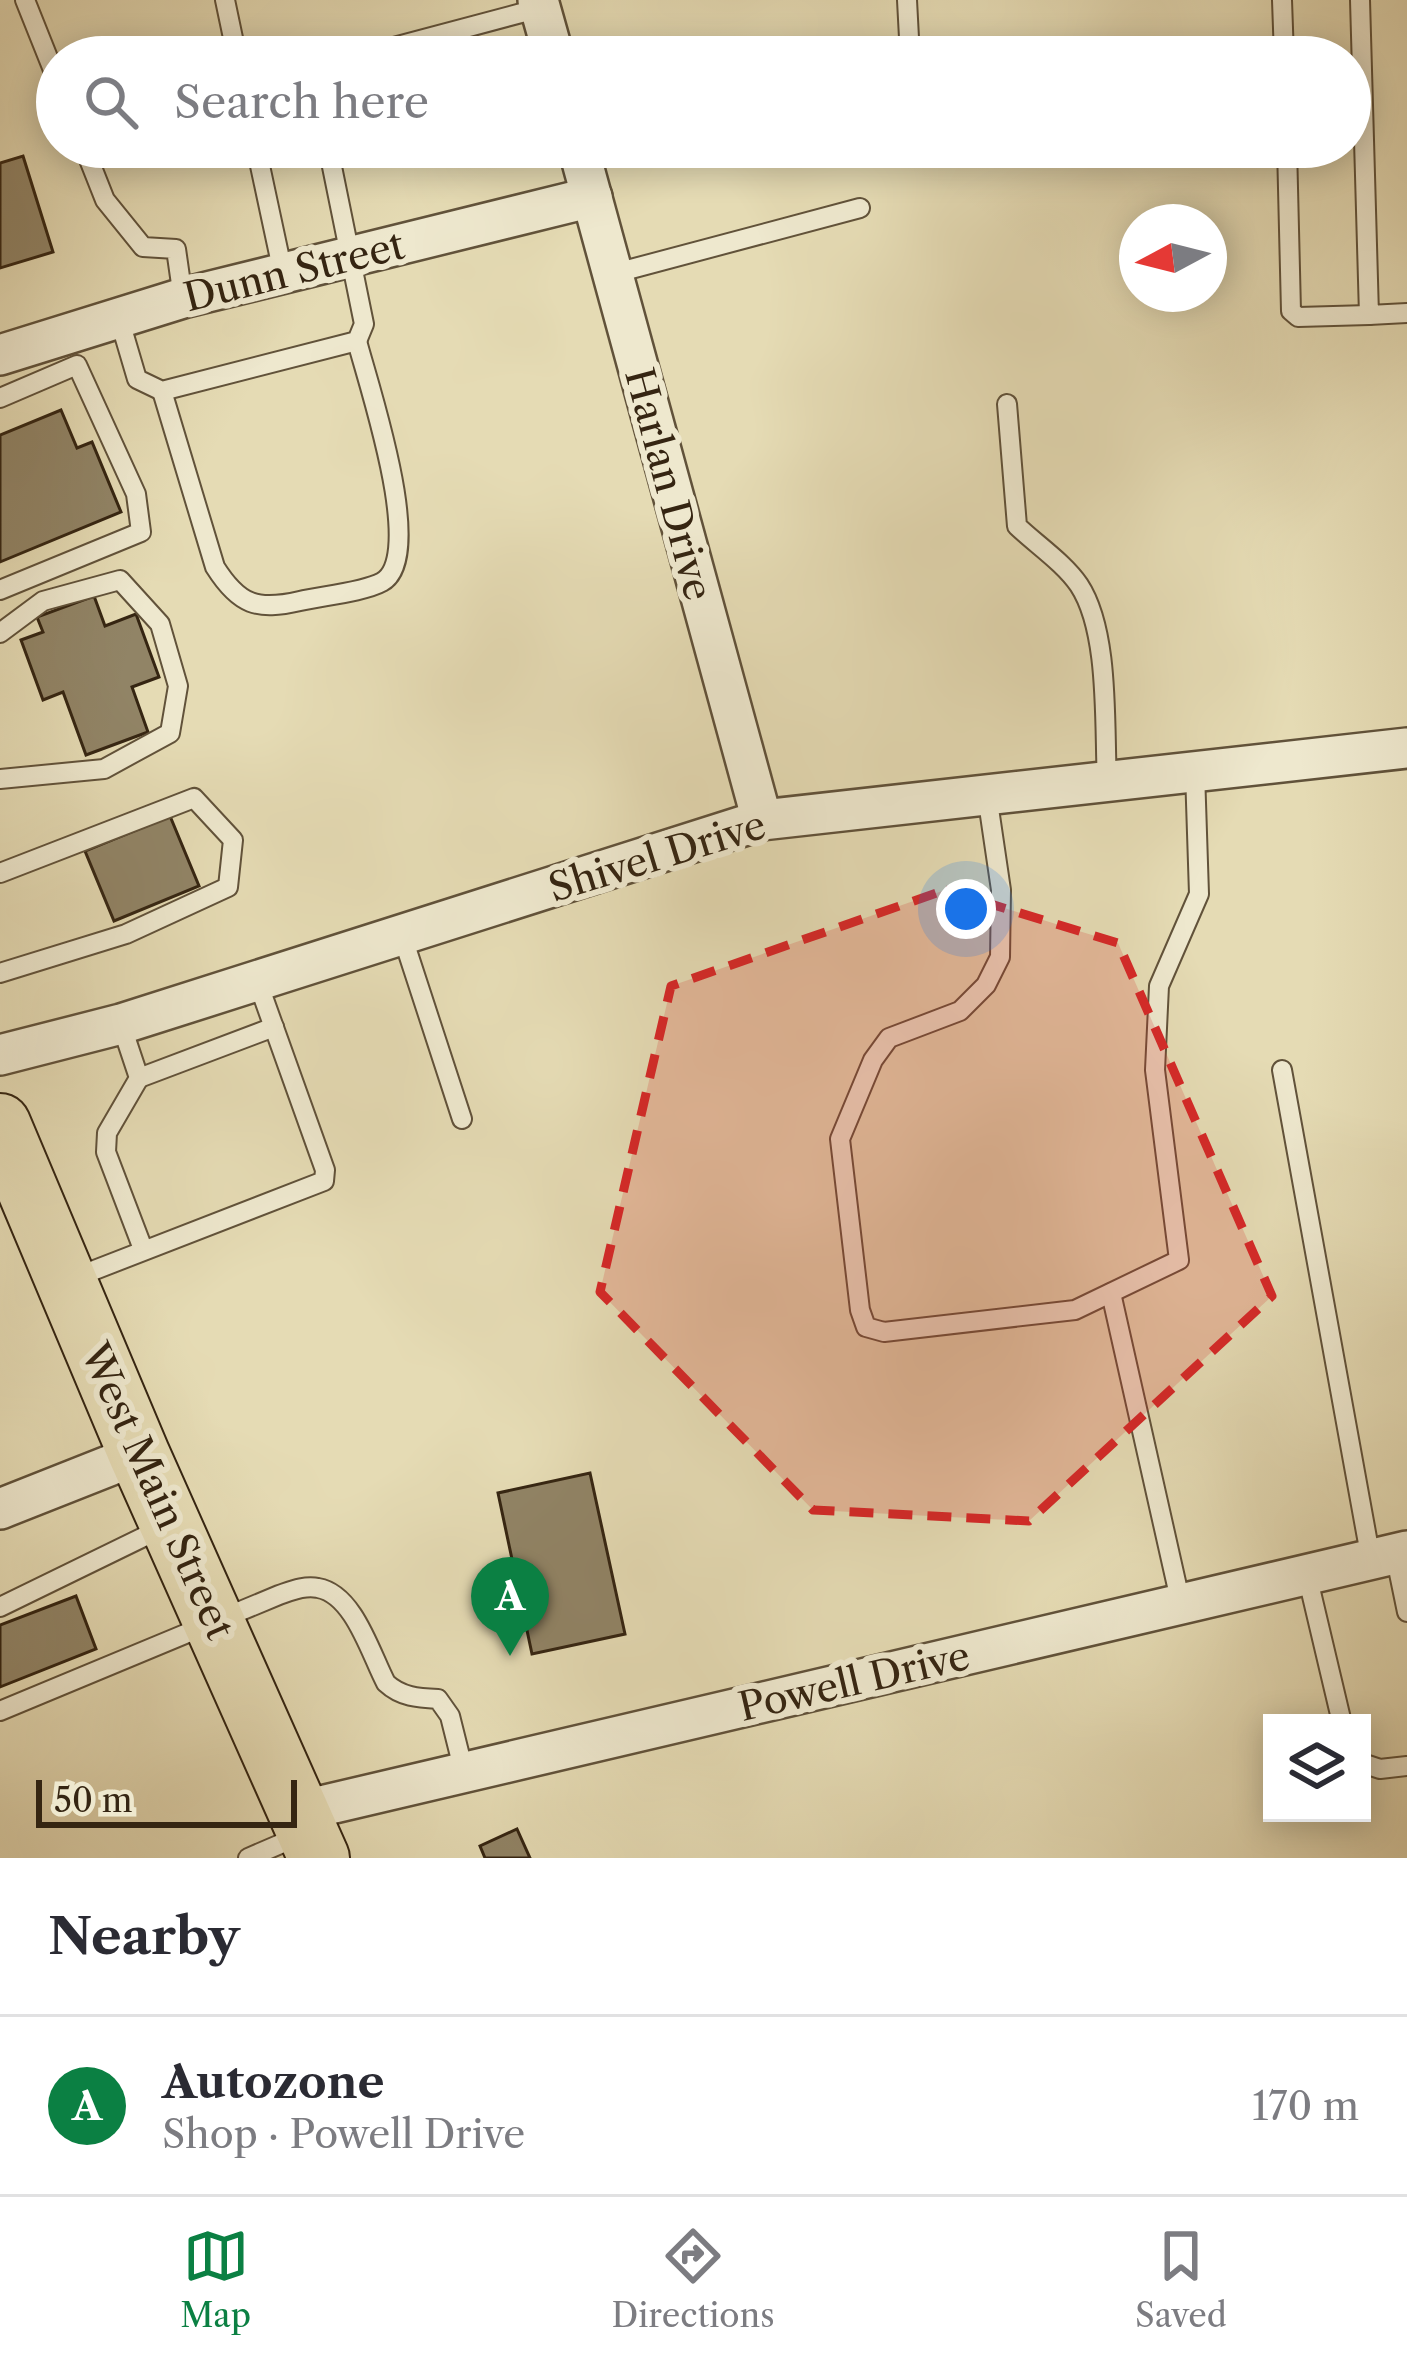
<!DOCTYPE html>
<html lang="en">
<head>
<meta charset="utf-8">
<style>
	:root { --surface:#fff; --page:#f7f7f7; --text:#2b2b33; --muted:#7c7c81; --line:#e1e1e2; --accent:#0b8043 }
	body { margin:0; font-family:"Libre Caslon Text",serif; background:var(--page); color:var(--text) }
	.controls { position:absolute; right:36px; bottom:36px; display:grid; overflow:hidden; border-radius:0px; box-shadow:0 6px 30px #0003 }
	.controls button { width:108px; height:108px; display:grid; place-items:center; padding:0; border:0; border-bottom:3px solid var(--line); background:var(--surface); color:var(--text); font:60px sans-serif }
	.compass { position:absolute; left:1119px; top:204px; width:108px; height:108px; border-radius:50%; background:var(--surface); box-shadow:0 6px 30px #0003; rotate:263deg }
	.scale { position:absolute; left:36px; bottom:30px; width:261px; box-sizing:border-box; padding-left:12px; border:6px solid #352512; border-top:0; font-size:33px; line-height:42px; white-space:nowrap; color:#352512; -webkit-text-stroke:9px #eee8ce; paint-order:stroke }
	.you { position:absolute; left:966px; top:909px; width:42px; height:42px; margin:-30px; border:9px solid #fff; border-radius:50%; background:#1a73e8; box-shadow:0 0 0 18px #1a73e833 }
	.badge { display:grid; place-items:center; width:78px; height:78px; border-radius:50%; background:var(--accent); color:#fff; font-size:39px; font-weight:700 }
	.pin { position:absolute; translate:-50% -99px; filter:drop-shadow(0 3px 6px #0008) }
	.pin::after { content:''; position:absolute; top:63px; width:42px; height:36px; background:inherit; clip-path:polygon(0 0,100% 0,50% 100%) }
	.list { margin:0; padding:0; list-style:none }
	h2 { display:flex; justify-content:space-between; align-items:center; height:156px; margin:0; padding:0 48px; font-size:51px }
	h2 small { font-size:39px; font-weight:400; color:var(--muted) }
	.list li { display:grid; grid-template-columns:78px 1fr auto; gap:36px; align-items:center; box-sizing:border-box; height:180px; padding:0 48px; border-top:3px solid var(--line) }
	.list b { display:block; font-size:45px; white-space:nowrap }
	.list p { margin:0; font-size:39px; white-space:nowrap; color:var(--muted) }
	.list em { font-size:39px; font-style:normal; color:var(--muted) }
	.icon { flex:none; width:66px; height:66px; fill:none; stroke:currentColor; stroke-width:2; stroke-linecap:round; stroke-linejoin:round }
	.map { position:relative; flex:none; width:1407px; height:1858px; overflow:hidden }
	.search { position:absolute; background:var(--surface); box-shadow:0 6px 30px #0003; left:36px; right:36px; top:36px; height:132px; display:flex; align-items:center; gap:30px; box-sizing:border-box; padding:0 42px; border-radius:66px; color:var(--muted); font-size:45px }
	.sheet { height:336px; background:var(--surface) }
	nav { display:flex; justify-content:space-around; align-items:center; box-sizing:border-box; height:168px; border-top:3px solid var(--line); background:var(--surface); font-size:33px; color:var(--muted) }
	nav a { display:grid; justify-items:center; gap:6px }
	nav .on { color:var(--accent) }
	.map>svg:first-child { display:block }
	.building { fill:#918466; stroke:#352512; stroke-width:3 }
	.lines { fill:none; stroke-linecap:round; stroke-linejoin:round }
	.service-casing { stroke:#61523a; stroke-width:22 }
	.minor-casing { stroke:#61523a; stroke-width:44 }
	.primary-casing { stroke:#352512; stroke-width:64 }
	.service { stroke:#eee8ce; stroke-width:18 }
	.minor { stroke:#eee8ce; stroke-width:39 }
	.primary { stroke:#e5dbb4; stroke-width:60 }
	.marked { fill:#d62828; fill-opacity:0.2; stroke:#d62828; stroke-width:9; stroke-dasharray:24 15; stroke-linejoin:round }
	.labels { text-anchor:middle; stroke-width:12; stroke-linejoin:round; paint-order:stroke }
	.street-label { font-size:39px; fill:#352512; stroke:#eee8ce }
</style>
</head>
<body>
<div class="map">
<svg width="1407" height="1858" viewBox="0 0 1407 1858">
	<rect width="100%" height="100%" fill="#e5dbb4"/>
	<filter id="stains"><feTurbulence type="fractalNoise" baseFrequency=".00167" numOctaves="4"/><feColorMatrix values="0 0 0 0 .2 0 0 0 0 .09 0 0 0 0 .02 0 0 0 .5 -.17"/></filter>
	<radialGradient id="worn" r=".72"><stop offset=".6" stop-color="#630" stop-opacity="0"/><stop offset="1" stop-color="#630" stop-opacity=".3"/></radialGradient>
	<g class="building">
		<polygon points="23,156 53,252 0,268 0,163"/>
		<polygon points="61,410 77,448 92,442 121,512 0,562 0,435"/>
		<polygon points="94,596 105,626 136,614 159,677 132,687 148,732 86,755 63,692 43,700 21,640 43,632 37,617"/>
		<polygon points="170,816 199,886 114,921 85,851"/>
		<polygon points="590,1473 625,1634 532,1654 498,1493"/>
		<polygon points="76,1596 96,1649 0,1687 0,1625"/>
		<polygon points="517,1829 530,1858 485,1858 480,1846"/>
	</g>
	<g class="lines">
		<defs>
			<g id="service">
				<polyline points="25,0 57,80"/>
				<polyline points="225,0 237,57"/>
				<polyline points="907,0 910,57"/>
				<polyline points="1282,0 1284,57"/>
				<polyline points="1360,0 1369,315 1407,313"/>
				<polyline points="369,57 379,51 540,8"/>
				<polyline points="84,147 105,200 143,247 176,249 183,298"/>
				<polyline points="256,147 283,273"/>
				<polyline points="914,147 915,154"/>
				<polyline points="1287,147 1291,311 1298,317 1369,315"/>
				<polyline points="612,274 860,208"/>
				<polyline points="119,318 137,379 162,391 357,341 364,324 328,147"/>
				<path d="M 162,391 L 215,567 C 239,605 257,611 300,601 C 321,596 364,592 382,582 C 427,557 368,384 357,341"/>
				<polyline points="0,398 77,365 136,494 141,532 0,590"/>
				<path d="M 1007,404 L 1017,526 C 1037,545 1064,563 1079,585 C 1110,632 1104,726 1107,782"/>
				<polyline points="0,633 43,601 120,580 160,624 178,686 170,733 104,769 0,779"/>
				<polyline points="987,795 1001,890 1000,957 986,985 960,1011 889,1038 873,1060 840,1139 860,1310 866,1327 884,1332 1075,1310 1179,1260 1155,1070 1159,986 1199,894 1195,772"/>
				<polyline points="0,873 194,798 233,840 228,887 126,934 0,973"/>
				<polyline points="402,935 462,1119"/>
				<polyline points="121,1024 139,1078 107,1133 106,1152 143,1249"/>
				<polyline points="1282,1070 1371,1560"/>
				<polyline points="139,1078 274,1027"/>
				<polyline points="74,1278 324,1181 325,1170 257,980"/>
				<polyline points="1111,1293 1181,1604"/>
				<polyline points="1395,1554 1407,1612"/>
				<polyline points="1307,1575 1342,1723"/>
				<polyline points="0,1607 162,1528"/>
				<path d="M 0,1711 L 279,1595 C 291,1591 305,1585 318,1588 C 354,1594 371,1655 386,1683 C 401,1697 418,1698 438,1699 L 450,1716 L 464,1772"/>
				<polyline points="1362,1763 1380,1769 1407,1766"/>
				<polyline points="248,1858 299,1836"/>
			</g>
			<g id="minor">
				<polyline points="538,0 554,57"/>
				<polyline points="578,147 762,820"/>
				<polyline points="0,355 183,298 592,197"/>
				<polyline points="0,1055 121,1024 762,820 1407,748"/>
				<polyline points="0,1509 139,1454"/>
				<polyline points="300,1811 1407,1551"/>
			</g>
			<polyline id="primary" points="0,1124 139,1454 319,1858"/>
		</defs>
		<use href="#service" class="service-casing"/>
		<use href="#minor" class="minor-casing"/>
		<use href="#primary" class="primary-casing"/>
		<use href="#service" class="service"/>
		<use href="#minor" class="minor"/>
		<use href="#primary" class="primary"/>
	</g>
	<path class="marked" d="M 945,890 L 1118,943 L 1272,1296 L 1029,1521 L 813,1510 L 600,1292 L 671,986 Z"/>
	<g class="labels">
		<g class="street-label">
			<text transform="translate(294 271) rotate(-14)" y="14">Dunn Street</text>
			<text transform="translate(669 484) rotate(75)" y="14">Harlan Drive</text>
			<text transform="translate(657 856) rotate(-17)" y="14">Shivel Drive</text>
			<text transform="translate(158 1491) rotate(66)" y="14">West Main Street</text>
			<text transform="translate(854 1681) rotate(-13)" y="14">Powell Drive</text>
		</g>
	</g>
	<rect width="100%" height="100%" filter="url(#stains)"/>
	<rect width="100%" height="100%" fill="url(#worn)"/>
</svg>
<div class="controls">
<button><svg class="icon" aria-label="layers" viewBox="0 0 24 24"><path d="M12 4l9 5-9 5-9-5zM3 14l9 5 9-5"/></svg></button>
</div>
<svg class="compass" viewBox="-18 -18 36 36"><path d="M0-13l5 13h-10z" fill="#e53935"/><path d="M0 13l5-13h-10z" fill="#7c7c81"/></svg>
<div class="scale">50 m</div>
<div class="you"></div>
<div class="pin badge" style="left:510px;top:1656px">A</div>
<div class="search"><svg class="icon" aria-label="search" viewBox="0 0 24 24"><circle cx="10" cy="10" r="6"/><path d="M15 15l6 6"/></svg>Search here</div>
</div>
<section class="sheet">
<h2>Nearby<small></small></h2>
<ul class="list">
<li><span class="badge">A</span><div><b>Autozone</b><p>Shop · Powell Drive</p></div><em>170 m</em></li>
</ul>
</section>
<nav>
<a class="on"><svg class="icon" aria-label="map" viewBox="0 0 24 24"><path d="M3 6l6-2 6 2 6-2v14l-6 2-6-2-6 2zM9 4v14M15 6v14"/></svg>Map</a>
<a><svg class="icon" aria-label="directions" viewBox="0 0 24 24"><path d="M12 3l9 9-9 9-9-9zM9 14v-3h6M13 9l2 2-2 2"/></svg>Directions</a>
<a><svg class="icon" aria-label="saved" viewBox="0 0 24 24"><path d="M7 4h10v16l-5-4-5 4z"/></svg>Saved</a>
</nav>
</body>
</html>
